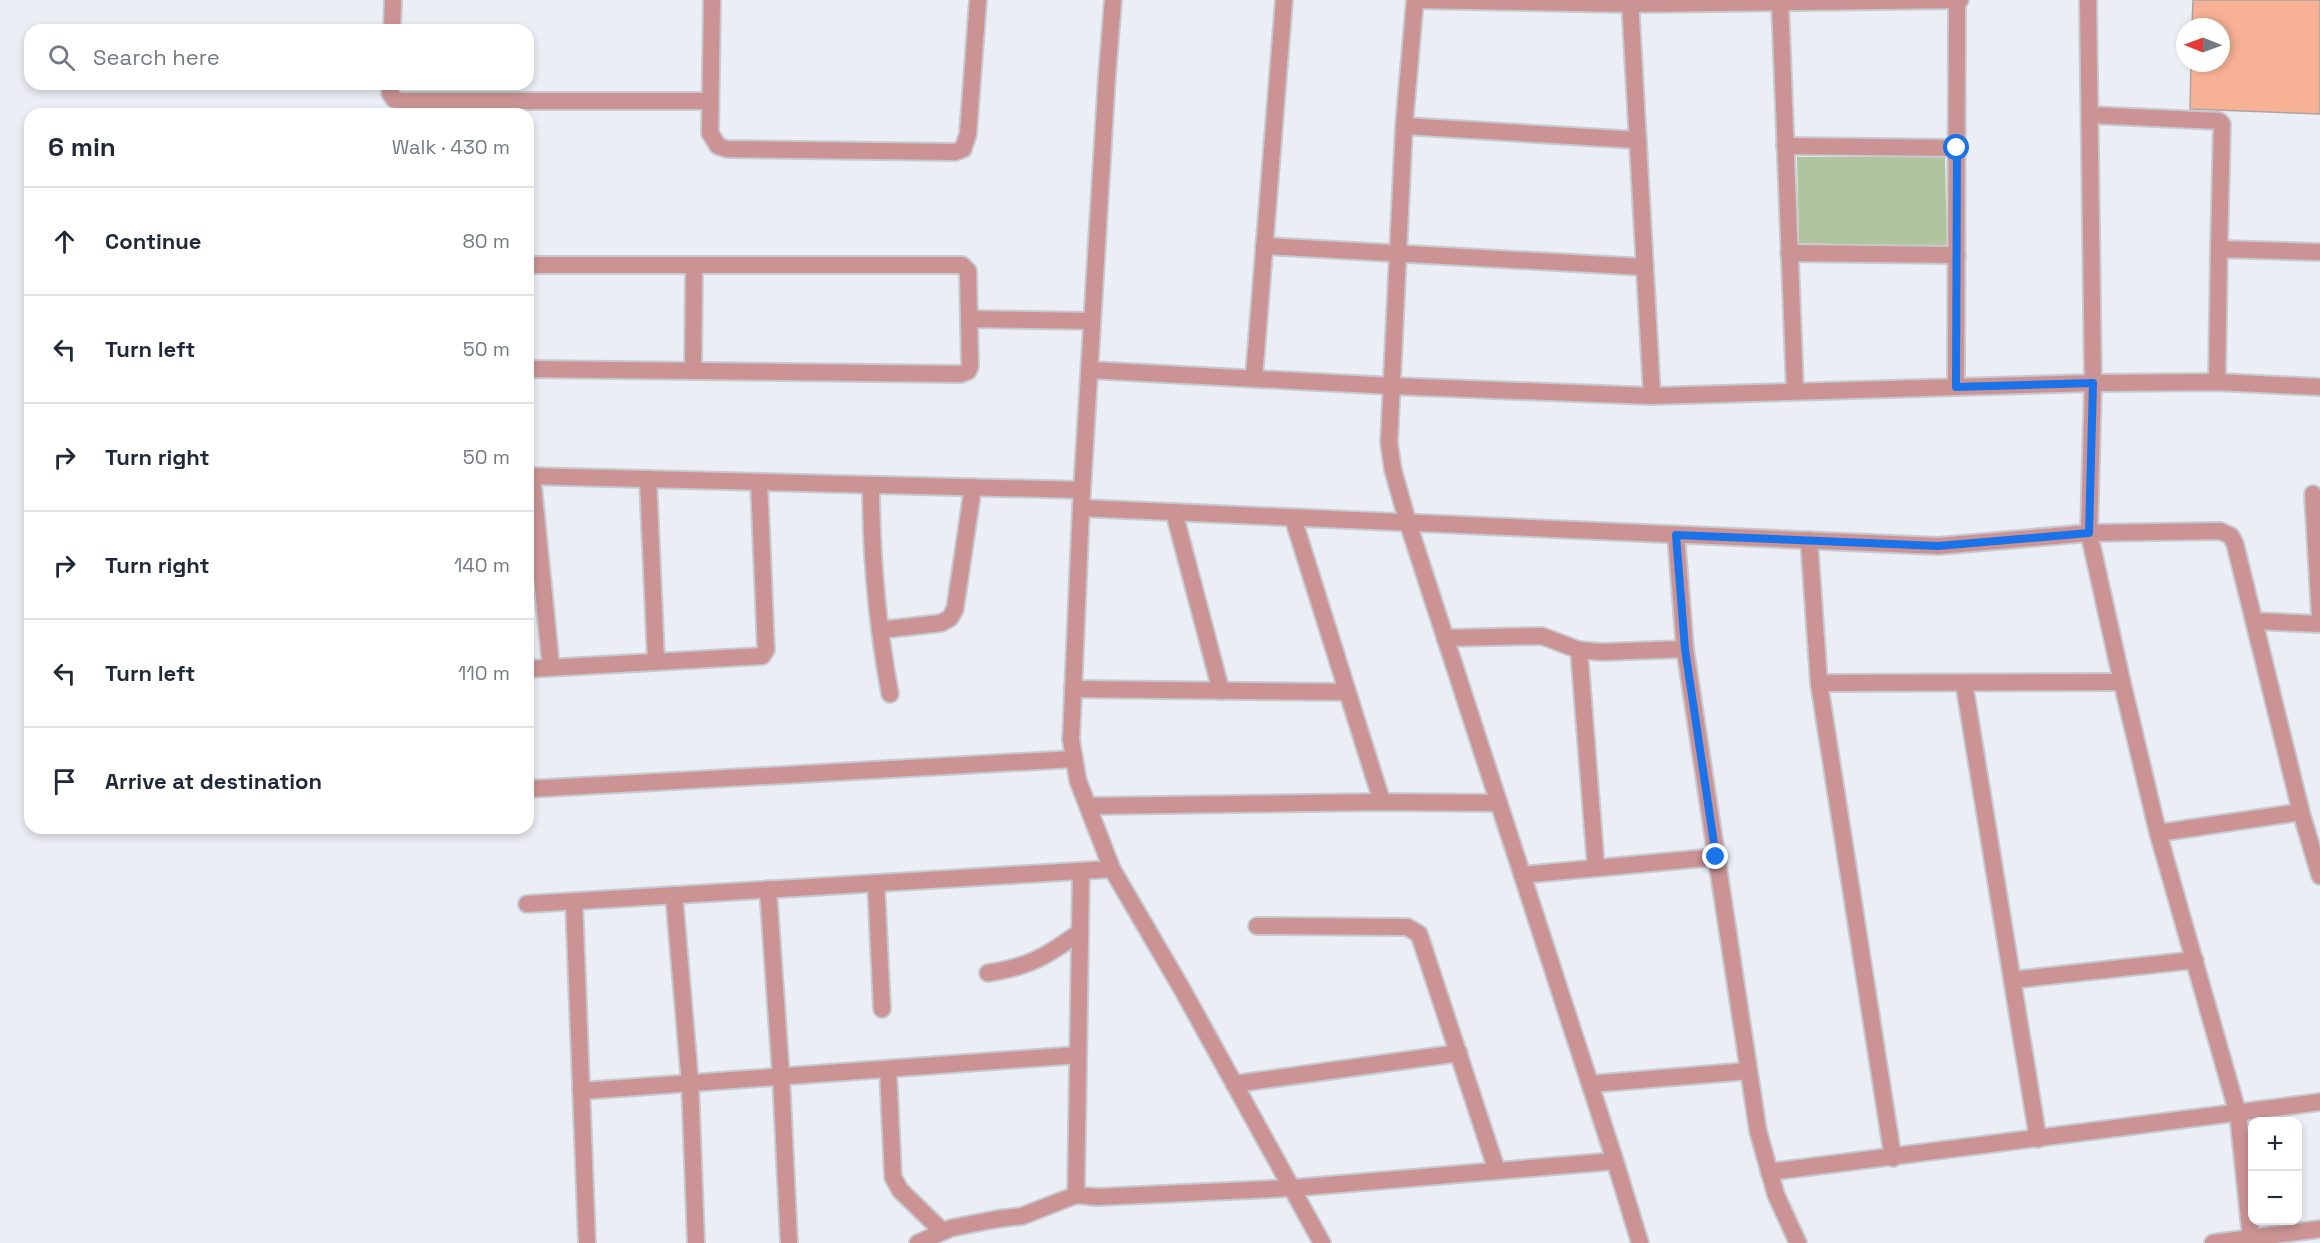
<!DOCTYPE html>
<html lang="en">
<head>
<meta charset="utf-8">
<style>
	:root { --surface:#fff; --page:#f2f2f3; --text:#1f2937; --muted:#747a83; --line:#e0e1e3 }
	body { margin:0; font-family:"Space Grotesk",sans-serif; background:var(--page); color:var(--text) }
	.controls { position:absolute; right:18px; bottom:18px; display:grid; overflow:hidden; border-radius:12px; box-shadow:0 3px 9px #0003 }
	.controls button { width:54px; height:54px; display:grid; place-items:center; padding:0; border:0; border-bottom:2px solid var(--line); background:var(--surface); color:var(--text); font:30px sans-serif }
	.compass { position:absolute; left:2176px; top:18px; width:54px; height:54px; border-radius:50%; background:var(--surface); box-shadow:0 3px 9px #0003; rotate:271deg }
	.stop { position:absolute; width:18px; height:18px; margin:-14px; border:4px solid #1a73e8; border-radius:50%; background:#fff }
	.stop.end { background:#1a73e8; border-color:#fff; box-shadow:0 2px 6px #0008 }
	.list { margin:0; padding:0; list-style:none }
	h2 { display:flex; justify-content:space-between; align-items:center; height:78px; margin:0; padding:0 24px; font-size:26px }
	h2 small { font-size:20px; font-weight:400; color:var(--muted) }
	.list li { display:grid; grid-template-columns:39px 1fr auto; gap:18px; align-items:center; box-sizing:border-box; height:108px; padding:0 24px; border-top:2px solid var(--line) }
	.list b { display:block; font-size:22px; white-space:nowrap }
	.list em { font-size:20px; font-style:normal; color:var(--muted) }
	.icon { flex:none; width:33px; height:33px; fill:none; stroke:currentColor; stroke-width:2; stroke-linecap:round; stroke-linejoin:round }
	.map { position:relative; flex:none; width:2320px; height:1243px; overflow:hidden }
	.search { position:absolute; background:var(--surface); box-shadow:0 3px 9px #0003; left:24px; top:24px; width:510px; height:66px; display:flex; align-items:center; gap:15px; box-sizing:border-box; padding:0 21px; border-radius:18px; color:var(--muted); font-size:22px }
	.panel { position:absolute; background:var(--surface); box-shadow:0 3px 9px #0003; left:24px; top:108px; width:510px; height:726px; border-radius:18px }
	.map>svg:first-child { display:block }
	.green { fill:#b0c49d }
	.building { fill:#f7b296; stroke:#ada4a1; stroke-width:1.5 }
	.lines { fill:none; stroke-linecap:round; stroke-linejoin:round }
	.minor-casing { stroke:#c7c9d0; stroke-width:20 }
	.minor { stroke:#cb9394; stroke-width:16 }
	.route { stroke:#1a73e8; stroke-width:8 }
</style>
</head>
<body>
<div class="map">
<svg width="2320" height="1243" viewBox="0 0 2320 1243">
	<rect width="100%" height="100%" fill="#eceef6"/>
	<polygon class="green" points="1797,157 1945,157 1947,247 1799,243"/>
	<polygon class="building" points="2193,0 2320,0 2320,114 2190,109 2191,63 2221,63 2221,27 2192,27"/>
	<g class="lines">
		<defs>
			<g id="minor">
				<polyline points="712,0 710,133 718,146 727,149 955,152 963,149 968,134 978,0"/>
				<polyline points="1113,0 1107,75 1081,508 1071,740 1078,781 1112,869 1182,989 1322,1243"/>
				<polyline points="1630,0 1652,396"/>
				<polyline points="1780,2 1795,391"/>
				<polyline points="392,30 393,0"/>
				<polyline points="390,84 390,93 394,99 401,101 710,101"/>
				<polyline points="2090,115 2219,121 2222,124 2219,249"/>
				<polyline points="1404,126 1638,140"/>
				<polyline points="1785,146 1957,148"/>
				<polyline points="1264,246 1645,267"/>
				<polyline points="1789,253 1957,255"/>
				<polyline points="528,265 962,265 968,271 969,319"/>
				<polyline points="528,369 961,374 968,371 970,366 969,319 1092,321"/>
				<polyline points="1090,370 1392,386 1652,396 2093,383 2217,382 2320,387"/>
				<polyline points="693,371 694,265"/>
				<polyline points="1254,377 1284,0"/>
				<polyline points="2217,382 2219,249 2320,252"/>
				<polyline points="1956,387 1957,0"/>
				<polyline points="528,476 1082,490"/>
				<polyline points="532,476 551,667"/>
				<polyline points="648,479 656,661"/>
				<path d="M 871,485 C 871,555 877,624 890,694"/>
				<polyline points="2313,494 2320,616"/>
				<polyline points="1081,508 1938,546 2089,533 2093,383 2088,0"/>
				<polyline points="1174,512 1221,691"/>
				<polyline points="1293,518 1382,802"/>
				<polyline points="1676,535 1685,649 1758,1131 1776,1195 1798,1243"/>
				<polyline points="1809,540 1819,683 1893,1158"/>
				<polyline points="2254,621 2320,624"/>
				<polyline points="880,630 941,623 950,618 955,609 973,487"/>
				<polyline points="1445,638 1542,636 1579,650 1601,652 1685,649"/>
				<polyline points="1579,650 1596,868"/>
				<polyline points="528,669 762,656 766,650 759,482"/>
				<polyline points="1819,683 2122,682"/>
				<polyline points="1964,683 2038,1139"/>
				<polyline points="1073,689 1347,692"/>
				<polyline points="528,789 1074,759"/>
				<polyline points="1088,806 1382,802 1499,803"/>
				<polyline points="2158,833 2301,812"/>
				<polyline points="1522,875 1716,857"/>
				<polyline points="876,883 882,1009"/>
				<polyline points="768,889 781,1076 789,1243"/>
				<polyline points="674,895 690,1083 696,1243"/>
				<polyline points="574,901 587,1243"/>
				<polyline points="527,904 1112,869"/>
				<polyline points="1257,926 1407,927 1419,934 1497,1171"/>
				<path d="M 988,973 C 1029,967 1047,956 1080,932"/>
				<polyline points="2012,980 2195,960"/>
				<polyline points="888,1069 893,1177 900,1190 942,1231"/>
				<polyline points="1234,1084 1459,1053"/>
				<polyline points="1590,1084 1748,1071"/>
				<polyline points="581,1091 1078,1055"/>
				<polyline points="1769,1172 2320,1102"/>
				<polyline points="1076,1195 1097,1197 1292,1188 1615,1161"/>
				<polyline points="918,1243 951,1228 997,1219 1022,1216 1076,1195 1081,871"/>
				<polyline points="1640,1243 1615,1161 1408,523 1393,470 1389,443 1404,126 1415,0 1630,4 1960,0"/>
				<polyline points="2213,1243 2251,1238 2238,1114 2158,833 2122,682 2089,533 2220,531 2231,536 2235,544 2301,812 2320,876"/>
				<polyline points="2251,1243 2251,1238 2320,1229"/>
			</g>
		</defs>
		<use href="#minor" class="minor-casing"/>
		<use href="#minor" class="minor"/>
	</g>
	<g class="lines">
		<polyline class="route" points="1716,857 1685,649 1676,535 1938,546 2089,533 2093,383 1956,387 1957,148"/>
	</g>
</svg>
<div class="controls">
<button>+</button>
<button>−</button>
</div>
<svg class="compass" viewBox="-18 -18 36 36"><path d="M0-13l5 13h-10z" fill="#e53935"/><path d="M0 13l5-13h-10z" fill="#747a83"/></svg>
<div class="stop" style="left:1957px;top:148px"></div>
<div class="stop end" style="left:1716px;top:857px"></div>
<div class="search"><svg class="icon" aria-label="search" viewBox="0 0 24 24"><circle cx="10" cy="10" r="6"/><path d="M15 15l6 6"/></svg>Search here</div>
<section class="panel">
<h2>6 min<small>Walk · 430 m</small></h2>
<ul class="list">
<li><svg class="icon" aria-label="ahead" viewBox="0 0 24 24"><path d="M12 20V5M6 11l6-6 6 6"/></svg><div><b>Continue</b></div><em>80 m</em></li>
<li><svg class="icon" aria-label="left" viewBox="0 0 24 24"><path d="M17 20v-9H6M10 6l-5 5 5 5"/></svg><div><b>Turn left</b></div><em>50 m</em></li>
<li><svg class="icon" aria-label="right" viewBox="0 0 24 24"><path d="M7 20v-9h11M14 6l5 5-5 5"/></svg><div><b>Turn right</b></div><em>50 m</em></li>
<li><svg class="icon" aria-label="right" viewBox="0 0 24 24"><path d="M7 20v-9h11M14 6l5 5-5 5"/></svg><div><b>Turn right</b></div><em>140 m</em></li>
<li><svg class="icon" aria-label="left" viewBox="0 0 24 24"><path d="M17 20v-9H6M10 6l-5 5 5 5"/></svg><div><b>Turn left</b></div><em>110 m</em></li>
<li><svg class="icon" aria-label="arrive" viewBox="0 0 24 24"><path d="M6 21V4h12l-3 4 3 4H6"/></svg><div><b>Arrive at destination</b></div></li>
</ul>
</section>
</div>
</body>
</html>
